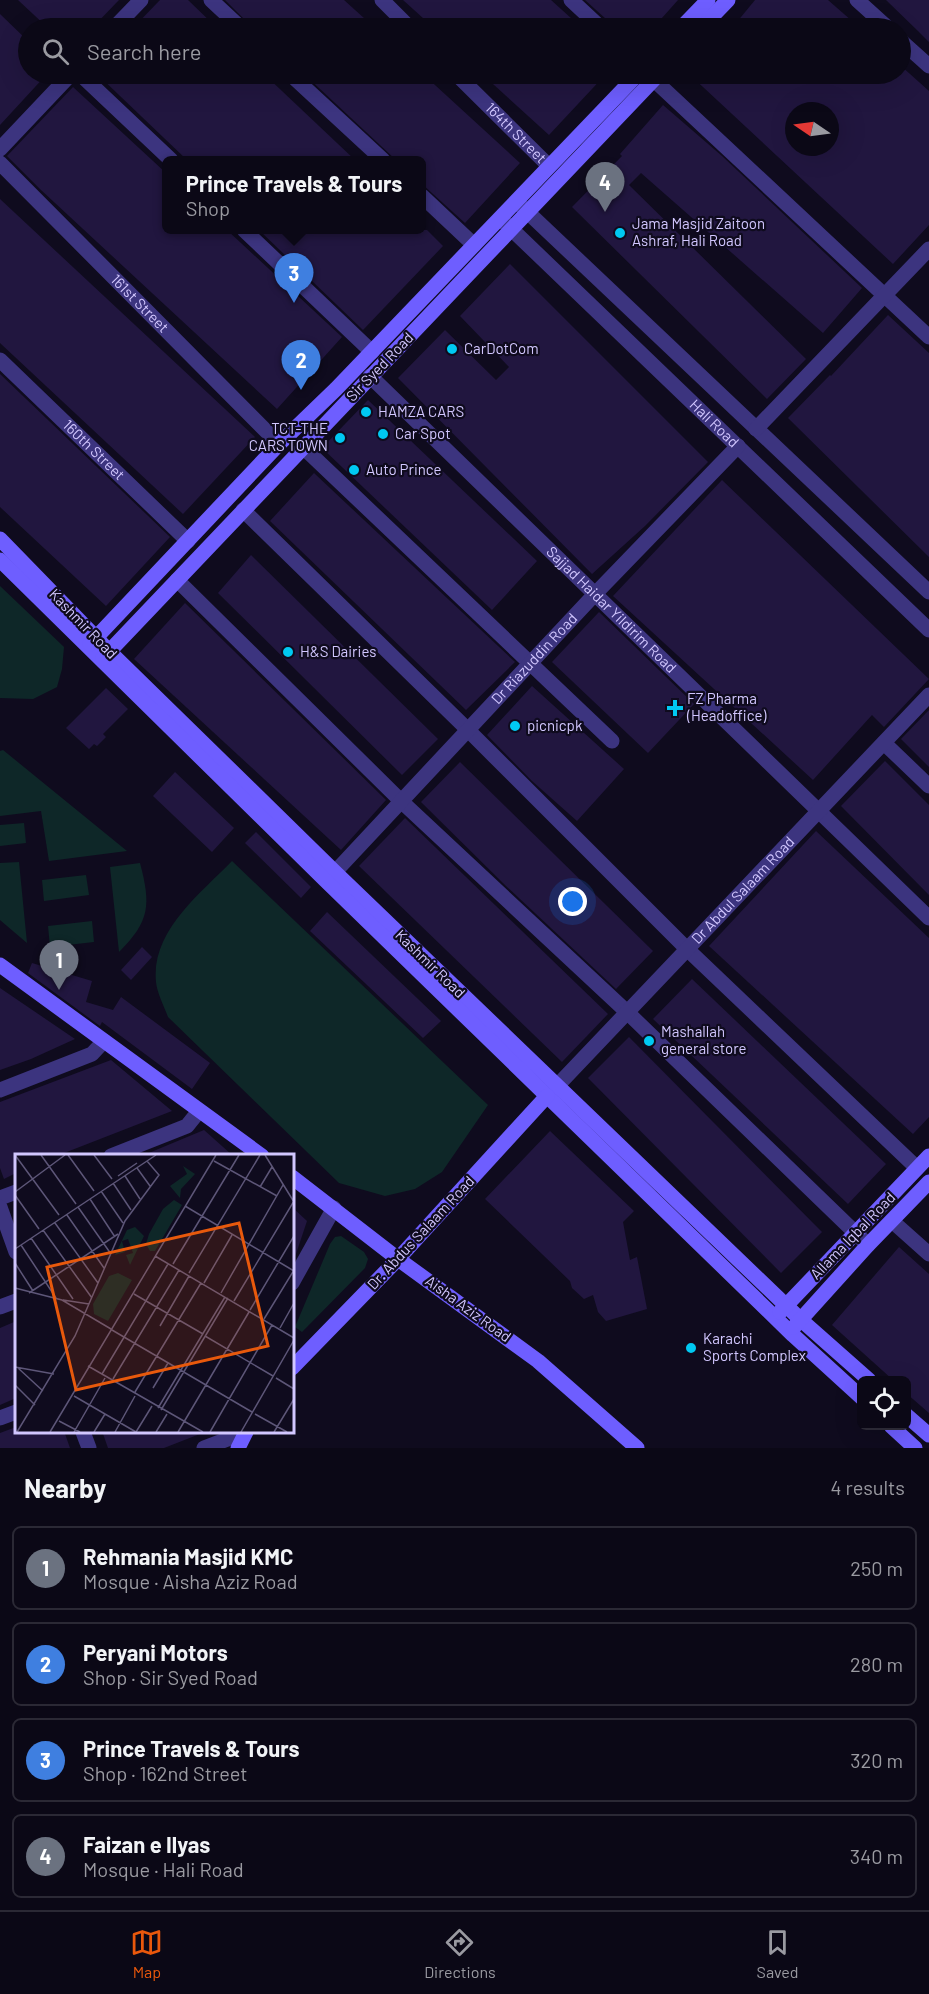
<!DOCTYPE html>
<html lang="en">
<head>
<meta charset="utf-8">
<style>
	:root { --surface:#0b0816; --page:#14111f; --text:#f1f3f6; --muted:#9a9aa1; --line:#2b2935; --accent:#ea580c }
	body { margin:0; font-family:Barlow,sans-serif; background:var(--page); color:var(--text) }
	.controls { position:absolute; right:18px; bottom:18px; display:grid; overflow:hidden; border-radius:9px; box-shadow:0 6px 24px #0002 }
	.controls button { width:54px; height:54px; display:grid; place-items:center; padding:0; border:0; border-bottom:2px solid var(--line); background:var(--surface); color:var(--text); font:30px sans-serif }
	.compass { position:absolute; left:785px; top:102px; width:54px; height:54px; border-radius:50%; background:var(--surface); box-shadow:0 6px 24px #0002; rotate:283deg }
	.you { position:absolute; left:573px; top:902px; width:21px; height:21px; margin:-15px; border:4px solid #fff; border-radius:50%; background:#1a73e8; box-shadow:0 0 0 9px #1a73e833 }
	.badge { display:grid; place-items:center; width:39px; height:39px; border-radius:50%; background:var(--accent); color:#fff; font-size:20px; font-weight:700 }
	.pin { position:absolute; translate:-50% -50px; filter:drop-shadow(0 2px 3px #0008) }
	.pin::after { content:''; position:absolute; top:32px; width:21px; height:18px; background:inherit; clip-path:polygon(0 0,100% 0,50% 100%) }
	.popup { position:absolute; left:162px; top:156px; width:264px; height:78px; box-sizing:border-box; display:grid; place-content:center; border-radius:9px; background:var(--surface); filter:drop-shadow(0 2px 4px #0005); font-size:20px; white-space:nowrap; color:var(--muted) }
	.popup b { font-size:22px; color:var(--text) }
	.popup::after { content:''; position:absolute; left:50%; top:100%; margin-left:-12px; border:12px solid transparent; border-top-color:var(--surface) }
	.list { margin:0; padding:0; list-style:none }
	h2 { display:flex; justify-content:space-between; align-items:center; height:78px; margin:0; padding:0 24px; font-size:26px }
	h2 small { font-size:20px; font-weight:400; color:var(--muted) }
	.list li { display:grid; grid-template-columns:39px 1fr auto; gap:18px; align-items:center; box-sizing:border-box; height:84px; margin:0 12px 12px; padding:0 12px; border:2px solid var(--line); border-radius:9px }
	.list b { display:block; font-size:22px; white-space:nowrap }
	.list p { margin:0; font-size:20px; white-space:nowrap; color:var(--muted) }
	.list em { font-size:20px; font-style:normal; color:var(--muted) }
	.icon { flex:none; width:33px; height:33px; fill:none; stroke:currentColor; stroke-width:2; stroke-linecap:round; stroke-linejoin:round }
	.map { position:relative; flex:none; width:929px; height:1448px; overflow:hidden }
	.search { position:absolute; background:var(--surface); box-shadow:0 6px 24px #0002; left:18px; right:18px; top:18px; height:66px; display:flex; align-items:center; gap:15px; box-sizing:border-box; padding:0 21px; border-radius:33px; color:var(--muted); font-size:22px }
	.sheet { height:462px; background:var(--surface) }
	nav { display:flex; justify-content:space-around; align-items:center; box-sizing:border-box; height:84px; border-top:2px solid var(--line); background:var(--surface); font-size:16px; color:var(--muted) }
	nav a { display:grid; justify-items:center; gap:3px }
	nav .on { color:var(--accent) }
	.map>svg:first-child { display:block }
	.green { fill:#0e2728 }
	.building { fill:#21163f; fill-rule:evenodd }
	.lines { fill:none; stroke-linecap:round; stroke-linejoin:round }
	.street { stroke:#3c347f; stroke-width:15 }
	.secondary { stroke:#6e5eff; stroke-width:15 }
	.poi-dot { fill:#00c9f2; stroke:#0f0b1e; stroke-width:2 }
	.labels { text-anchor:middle; stroke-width:4.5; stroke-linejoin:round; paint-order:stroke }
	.street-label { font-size:15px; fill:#d2c7ff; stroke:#0f0b1e }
	.poi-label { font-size:15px; fill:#d2c7ff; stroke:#0f0b1e; text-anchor:start }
	.inset-road { fill:none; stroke:#5d5678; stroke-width:1.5 }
	.view { fill:#e8590c; fill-opacity:0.15; stroke:#e8590c; stroke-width:3 }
	.inset-edge { fill:none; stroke:#d2c7ff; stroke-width:3 }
</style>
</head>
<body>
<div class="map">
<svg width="929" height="1448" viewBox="0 0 929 1448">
	<rect width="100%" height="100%" fill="#0f0b1e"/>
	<g class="green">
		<polygon points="0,586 64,647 62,669 57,687 33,699 0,698"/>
		<polygon points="3,750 127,851 49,861 41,811 0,816 0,751"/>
		<polygon points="24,823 26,843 0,846 0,825"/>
		<path d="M 232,861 L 488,1105 L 442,1172 L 415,1189 L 385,1196 L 339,1183 L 168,1017 C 164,1006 157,993 156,982 C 151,931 200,894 232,861 Z"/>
		<polygon points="19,862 27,943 0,920 0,863"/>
		<path d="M 140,863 C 151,905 150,921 119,952 L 110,867 Z"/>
		<polygon points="86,875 89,895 44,901 42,880"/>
		<polygon points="92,921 94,942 50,947 48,926"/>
		<polygon points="341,1236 364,1252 368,1259 365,1268 302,1332 295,1327 330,1244 335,1237"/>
	</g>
	<g class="building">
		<polygon points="18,0 119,0 92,28 48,28"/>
		<polygon points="160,0 188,0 217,28 133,28"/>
		<polygon points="225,0 344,0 375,28 253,28"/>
		<polygon points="403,0 551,0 582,28 434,28"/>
		<polygon points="585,0 678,0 653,28 616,28"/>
		<polygon points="755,0 828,0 860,28 732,28"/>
		<polygon points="886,0 929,0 929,42 918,31"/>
		<polygon points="0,14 28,41 28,74 47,74 0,125"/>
		<path d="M 900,65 L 929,91 L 929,225 L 893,264 L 689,74 L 900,74 ZM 794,111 L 830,111 L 830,147 L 794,147 Z"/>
		<polygon points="97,74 264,74 355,160 187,160"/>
		<polygon points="304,74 423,74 520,163 465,223 422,184 422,160 396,160"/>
		<polygon points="482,74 606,74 549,135"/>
		<polygon points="73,87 166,173 166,230 227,230 342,337 277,409 41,190 7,156"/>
		<polygon points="663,105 722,156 862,288 823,333 641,173 629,185 806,359 767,399 572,207 622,156 620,154"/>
		<polygon points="0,199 255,437 183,514 0,343"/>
		<polygon points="259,230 427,230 443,246 363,330"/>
		<polygon points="510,264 708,462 645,526 592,574 398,378 445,330 496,380 509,367 460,316"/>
		<polygon points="888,315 929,353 929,557 788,418 830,375 831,376"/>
		<polygon points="0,374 170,537 106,606 0,507"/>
		<polygon points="368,400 537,561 492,610 322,448"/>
		<polygon points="314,473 515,662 466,710 270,521"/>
		<polygon points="722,480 929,679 884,727 872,715 813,780 613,596"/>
		<polygon points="251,555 438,739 402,775 218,593"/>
		<polygon points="185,603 386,800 341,850 134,659"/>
		<polygon points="599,612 694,704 648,753 552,662"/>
		<polygon points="532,686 624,769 577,821 532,781 487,735"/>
		<polygon points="106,688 128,709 103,734 106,737 97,746 94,744 89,749 66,728"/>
		<polygon points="929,710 929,767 901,739"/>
		<polygon points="885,761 929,805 929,895 841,806"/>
		<polygon points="460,762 653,951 616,989 506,886 421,802"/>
		<polygon points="175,772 234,828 212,852 153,796"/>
		<polygon points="405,818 608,1014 562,1062 359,866"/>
		<polygon points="816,831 929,938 929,1117 913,1134 709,946"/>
		<polygon points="256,832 311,887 301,898 245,843"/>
		<polygon points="327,912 441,1021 423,1038 310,931"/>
		<polygon points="142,947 152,957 131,980 121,970"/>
		<polygon points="32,963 92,981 86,1002 113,1010 121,997 210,1063 192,1089 102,1022 100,1026 28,973"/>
		<polygon points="692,979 886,1164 848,1204 653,1019"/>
		<polygon points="0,988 75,1039 31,1059 0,1070"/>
		<polygon points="629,1037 822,1232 781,1273 588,1078"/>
		<polygon points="111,1060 172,1111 59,1155 16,1155 16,1173 4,1179 0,1168 0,1102"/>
		<polygon points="204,1130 232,1155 144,1155"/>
		<polygon points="550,1131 634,1211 623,1222 630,1260 637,1257 647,1309 606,1321 598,1312 593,1295 584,1299 572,1288 570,1281 485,1199"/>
		<polygon points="292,1207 307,1221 295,1257 292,1257"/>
		<polygon points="899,1247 929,1274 929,1413 906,1393 906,1380 893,1380 832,1325"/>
		<polygon points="14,1322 16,1330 16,1398 0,1405 0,1328"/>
		<polygon points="16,1427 16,1431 64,1431 70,1448 0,1448 0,1433"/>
		<polygon points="102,1431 205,1431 205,1432 164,1448 108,1448"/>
	</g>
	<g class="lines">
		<g class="street">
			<polyline points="211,0 241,28"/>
			<polyline points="382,0 410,28"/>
			<polyline points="571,0 601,28"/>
			<polyline points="857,0 888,28"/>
			<polyline points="114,28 141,0"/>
			<polyline points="900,40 929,66"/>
			<polyline points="80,74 171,160"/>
			<polyline points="290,74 383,160"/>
			<path id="s1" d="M 456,74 L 549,166"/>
			<polyline points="653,79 929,337"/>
			<polyline points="0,149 71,74"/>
			<path id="s2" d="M 0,163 L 279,444"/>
			<polyline points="422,196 474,245"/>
			<polyline points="518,203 929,592"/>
			<path id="s3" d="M 502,220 L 929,630"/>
			<polyline points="244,230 372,352"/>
			<path id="s4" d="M 0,360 L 188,541"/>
			<path id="s5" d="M 370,376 L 929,918"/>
			<polyline points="756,429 929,249"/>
			<polyline points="303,447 612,741"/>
			<polyline points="243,510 468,730 687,949 917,1168"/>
			<polyline points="177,580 401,801 627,1012 868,1245"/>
			<polyline points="884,743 929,786"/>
			<path id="s6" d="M 335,872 L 595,594 L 738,446"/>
			<path id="s7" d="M 557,1086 L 929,695"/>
			<polyline points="0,1090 92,1054 104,1041"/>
			<polyline points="111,1156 187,1126 199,1111"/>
			<polyline points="0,1198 16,1192"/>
			<polyline points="0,1207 16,1252"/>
			<polyline points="892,1221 929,1254"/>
			<polyline points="292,1283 334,1208"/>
			<polyline points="0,1307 16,1301"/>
			<polyline points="0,1418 16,1412"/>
			<polyline points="83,1432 89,1448"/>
			<polyline points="204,1448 246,1432"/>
		</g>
		<g class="secondary">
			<polyline points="681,28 708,0"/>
			<polyline points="701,28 728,0"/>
			<polyline points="0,539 109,651 335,872 800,1319 869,1380"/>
			<polyline points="0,560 325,880 793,1335 862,1398"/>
			<polyline points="90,644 279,444 336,389 638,74"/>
			<polyline points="103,658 659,74"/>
			<polyline points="0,965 262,1156"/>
			<polyline points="292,1177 398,1259 538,1361 637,1448"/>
			<polyline points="780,1312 929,1156"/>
			<polyline points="794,1327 868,1245 929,1182"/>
			<polyline points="292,1368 398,1259 547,1096"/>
			<polyline points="906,1415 929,1435"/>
			<polyline points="891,1426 915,1448"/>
			<polyline points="238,1448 246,1432"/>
		</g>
	</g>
	<g class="poi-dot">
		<circle cx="620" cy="233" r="6"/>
		<circle cx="452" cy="349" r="6"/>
		<circle cx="366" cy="412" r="6"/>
		<circle cx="383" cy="434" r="6"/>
		<circle cx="340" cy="438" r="6"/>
		<circle cx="354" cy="470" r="6"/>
		<circle cx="288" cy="652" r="6"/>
		<path d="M672 699h6v6h6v6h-6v6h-6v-6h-6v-6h6z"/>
		<circle cx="515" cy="726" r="6"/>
		<circle cx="649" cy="1041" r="6"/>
		<circle cx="691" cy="1348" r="6"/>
	</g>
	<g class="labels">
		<g class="street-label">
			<text dy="5" stroke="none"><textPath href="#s1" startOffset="84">164th Street</textPath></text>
			<text dy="5" stroke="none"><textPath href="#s2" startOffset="198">161st Street</textPath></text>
			<text transform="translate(380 367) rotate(-46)" y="5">Sir Syed Road</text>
			<text dy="5" stroke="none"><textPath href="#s3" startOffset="294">Hali Road</textPath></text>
			<text dy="5" stroke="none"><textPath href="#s4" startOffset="130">160th Street</textPath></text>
			<text dy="5" stroke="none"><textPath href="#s5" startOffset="336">Sajjad Haidar Yildirim Road</textPath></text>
			<text transform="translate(83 624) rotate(46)" y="5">Kashmir Road</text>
			<text dy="5" stroke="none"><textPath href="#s6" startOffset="292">Dr Riazuddin Road</textPath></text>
			<text dy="5" stroke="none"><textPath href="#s7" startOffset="270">Dr Abdul Salaam Road</textPath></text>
			<text transform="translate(430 964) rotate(44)" y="5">Kashmir Road</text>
			<text transform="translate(421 1233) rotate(-47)" y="5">Dr. Abdus Salaam Road</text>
			<text transform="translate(853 1236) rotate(-46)" y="5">Allama Iqbal Road</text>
			<text transform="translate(468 1309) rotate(36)" y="5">Aisha Aziz Road</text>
		</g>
		<g class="poi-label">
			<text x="632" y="229">Jama Masjid Zaitoon<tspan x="632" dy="17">Ashraf, Hali Road</tspan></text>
			<text x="464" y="354">CarDotCom</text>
			<text x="378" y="417">HAMZA CARS</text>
			<text x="328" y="434" text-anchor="end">TCT-THE<tspan x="328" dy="17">CARS TOWN</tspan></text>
			<text x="395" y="439">Car Spot</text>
			<text x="366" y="475">Auto Prince</text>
			<text x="300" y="657">H&amp;S Dairies</text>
			<text x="687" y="704">FZ Pharma<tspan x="687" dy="17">(Headoffice)</tspan></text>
			<text x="527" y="731">picnicpk</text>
			<text x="661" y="1037">Mashallah<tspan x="661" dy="17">general store</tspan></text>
			<text x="703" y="1344">Karachi<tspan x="703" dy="17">Sports Complex</tspan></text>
		</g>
	</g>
	<g transform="translate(15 1154)">
		<rect width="279" height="279" fill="#0f0b1e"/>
		<path d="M 168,12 L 180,20 L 166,35 L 165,44 L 155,32 L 172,20 ZM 159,46 L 167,51 L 140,97 L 135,97 L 131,90 L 134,80 L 148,55 ZM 120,73 L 129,82 L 115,111 L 111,101 L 118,99 L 113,85 L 107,87 L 110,98 L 100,101 L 112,76 ZM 103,119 L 117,126 L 93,167 L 79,160 L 78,150 L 94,122 Z" fill="#0e2728"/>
		<path class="inset-road" d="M 0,1 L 44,61M 26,1 L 61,50M 53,1 L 79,37M 79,1 L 97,25M 250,1 L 279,48M 199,7 L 262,42M 122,14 L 135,32M 103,22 L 122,9M 110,22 L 125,45M 98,29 L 116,56M 245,33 L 257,13M 86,37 L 108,69M 0,38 L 50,1M 0,41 L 24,75M 75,45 L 100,83M 170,52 L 279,117M 63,53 L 96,100M 52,61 L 89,114M 40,69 L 83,129M 28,76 L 77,144M 16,84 L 58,145M 6,91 L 41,144M 0,95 L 141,1M 140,102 L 279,184M 0,109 L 18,137M 158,110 L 224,1M 174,119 L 245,1M 189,129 L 217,81M 0,134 L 47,146 L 96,175M 14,139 L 103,80M 206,139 L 268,31M 119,140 L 188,180M 48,146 L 74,150M 219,147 L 279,47M 235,156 L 279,82M 249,165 L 279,116M 145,172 L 174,122M 265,174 L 279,149M 97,176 L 237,258M 190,182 L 258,222M 73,212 L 188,278M 0,213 L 39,220M 3,214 L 28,237M 87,220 L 153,110M 261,224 L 279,235M 98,225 L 164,116M 0,231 L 20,251M 138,234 L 153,209M 120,238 L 186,129M 59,242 L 121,278M 143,254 L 210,143M 146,256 L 213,144M 240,260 L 272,278M 44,267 L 65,278M 2,278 L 60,182 L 110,67 L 144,21 L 132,7M 35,278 L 201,1M 59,278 L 90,224M 79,278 L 90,260M 100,278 L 120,242M 121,278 L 137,252M 141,278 L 152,260M 163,278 L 234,158M 195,278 L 257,171M 226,278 L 279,186M 259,278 L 279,245"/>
		<path class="view" d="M 224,69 L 253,192 L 61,236 L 32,113 Z"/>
		<rect width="279" height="279" class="inset-edge"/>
	</g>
</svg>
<div class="controls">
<button><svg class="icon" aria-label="locate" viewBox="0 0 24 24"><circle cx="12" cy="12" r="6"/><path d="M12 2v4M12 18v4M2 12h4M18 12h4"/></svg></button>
</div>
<svg class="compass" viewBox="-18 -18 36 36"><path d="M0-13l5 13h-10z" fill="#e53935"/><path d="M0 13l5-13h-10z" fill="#9a9aa1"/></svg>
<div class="you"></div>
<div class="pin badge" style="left:59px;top:990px;background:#6b7280">1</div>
<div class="pin badge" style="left:301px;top:390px;background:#3f7fe0">2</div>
<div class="pin badge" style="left:294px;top:303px;background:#3f7fe0">3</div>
<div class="popup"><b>Prince Travels &amp; Tours</b>Shop</div>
<div class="pin badge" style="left:605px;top:212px;background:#6b7280">4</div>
<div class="search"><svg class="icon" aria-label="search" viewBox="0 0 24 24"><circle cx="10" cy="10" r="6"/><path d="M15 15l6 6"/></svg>Search here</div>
</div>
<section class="sheet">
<h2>Nearby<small>4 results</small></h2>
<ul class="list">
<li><span class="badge" style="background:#6b7280">1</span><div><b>Rehmania Masjid KMC</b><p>Mosque · Aisha Aziz Road</p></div><em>250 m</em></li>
<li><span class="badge" style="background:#3f7fe0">2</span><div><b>Peryani Motors</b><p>Shop · Sir Syed Road</p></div><em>280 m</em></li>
<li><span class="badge" style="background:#3f7fe0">3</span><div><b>Prince Travels &amp; Tours</b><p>Shop · 162nd Street</p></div><em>320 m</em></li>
<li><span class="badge" style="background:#6b7280">4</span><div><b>Faizan e Ilyas</b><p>Mosque · Hali Road</p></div><em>340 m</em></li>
</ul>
</section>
<nav>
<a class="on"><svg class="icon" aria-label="map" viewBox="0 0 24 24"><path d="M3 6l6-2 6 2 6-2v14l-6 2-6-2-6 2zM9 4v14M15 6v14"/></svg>Map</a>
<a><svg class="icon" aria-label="directions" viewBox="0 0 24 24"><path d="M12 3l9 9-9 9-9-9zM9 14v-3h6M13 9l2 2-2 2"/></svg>Directions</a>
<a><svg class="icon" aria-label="saved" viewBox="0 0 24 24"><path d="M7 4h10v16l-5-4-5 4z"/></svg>Saved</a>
</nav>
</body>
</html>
